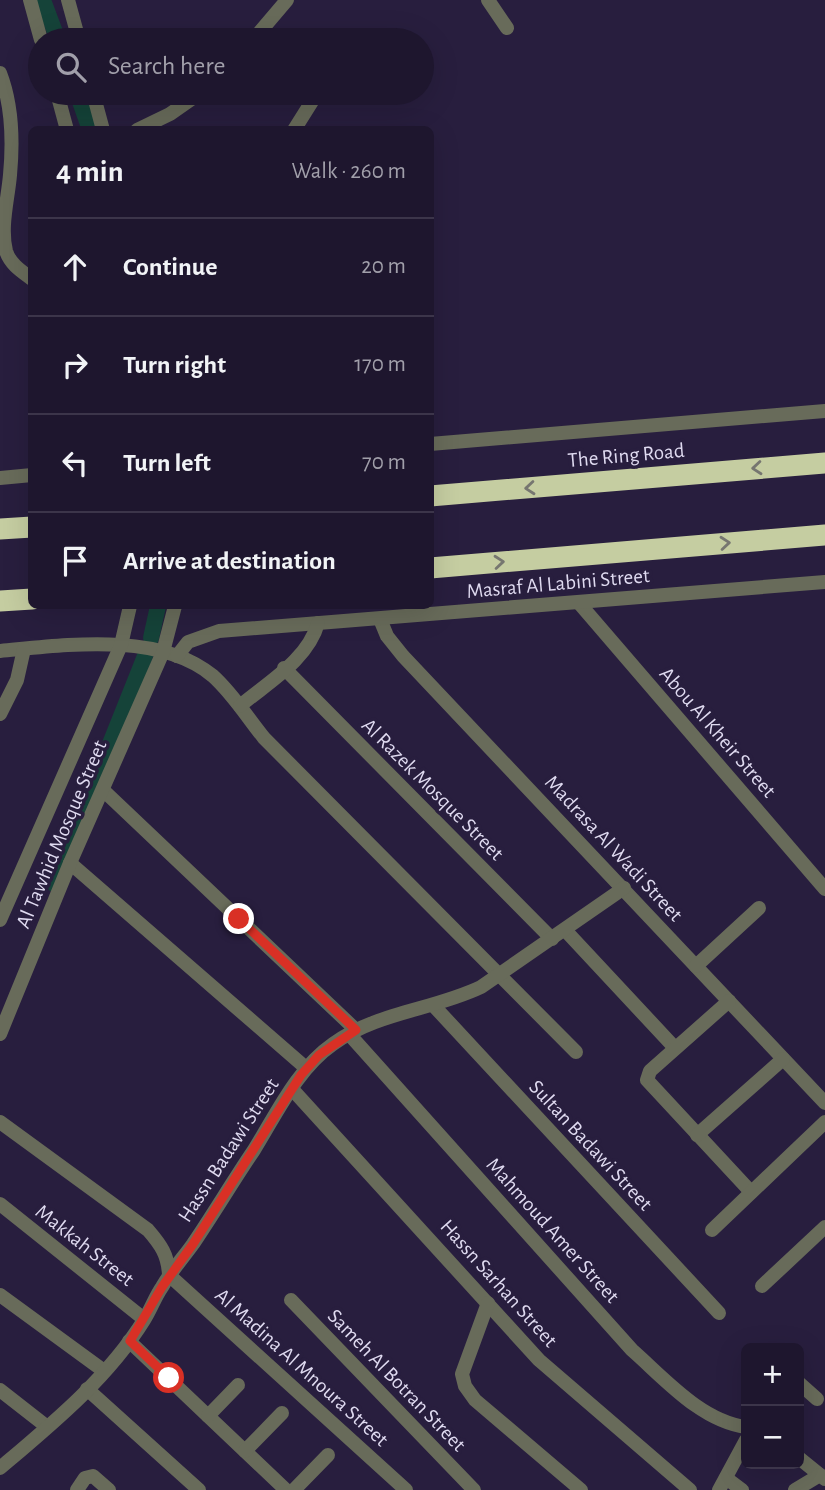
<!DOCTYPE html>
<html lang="en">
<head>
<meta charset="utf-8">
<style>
	:root { --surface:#1e162e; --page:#2b233a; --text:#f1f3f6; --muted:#a19faa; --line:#3c354a }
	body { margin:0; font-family:"Alegreya Sans",sans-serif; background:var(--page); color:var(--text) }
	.controls { position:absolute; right:21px; bottom:21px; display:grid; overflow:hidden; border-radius:10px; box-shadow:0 7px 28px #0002 }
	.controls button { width:63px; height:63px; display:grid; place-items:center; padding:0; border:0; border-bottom:2px solid var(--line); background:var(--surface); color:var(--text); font:35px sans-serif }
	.stop { position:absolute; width:21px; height:21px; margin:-16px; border:5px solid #d93025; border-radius:50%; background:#fff }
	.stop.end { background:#d93025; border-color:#fff; box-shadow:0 2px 7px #0008 }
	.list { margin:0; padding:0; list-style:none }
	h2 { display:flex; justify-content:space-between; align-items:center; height:91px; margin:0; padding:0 28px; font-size:30px }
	h2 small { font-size:23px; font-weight:400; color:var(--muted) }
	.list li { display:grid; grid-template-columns:46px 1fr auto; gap:21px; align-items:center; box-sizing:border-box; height:98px; padding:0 28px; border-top:2px solid var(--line) }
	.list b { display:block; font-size:26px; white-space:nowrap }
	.list em { font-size:23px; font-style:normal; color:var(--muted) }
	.icon { flex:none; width:38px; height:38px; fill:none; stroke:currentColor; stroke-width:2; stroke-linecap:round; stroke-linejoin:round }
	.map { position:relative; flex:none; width:825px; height:1490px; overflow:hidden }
	.search { position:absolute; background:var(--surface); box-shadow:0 7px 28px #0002; left:28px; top:28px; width:406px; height:77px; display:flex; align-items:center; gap:18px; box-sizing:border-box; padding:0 24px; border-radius:38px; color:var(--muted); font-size:26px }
	.panel { position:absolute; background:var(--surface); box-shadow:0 7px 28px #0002; left:28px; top:126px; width:406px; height:483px; border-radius:10px }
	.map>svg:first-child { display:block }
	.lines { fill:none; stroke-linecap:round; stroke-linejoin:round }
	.canal { stroke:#154339; stroke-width:16 }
	.minor { stroke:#686b5a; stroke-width:14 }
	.motorway { stroke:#c5cda1; stroke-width:21 }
	.oneway { stroke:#767670 }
	.route { stroke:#d93025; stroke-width:9 }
	.labels { text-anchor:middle; stroke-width:7; stroke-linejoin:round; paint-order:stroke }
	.street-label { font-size:21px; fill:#dfdaf0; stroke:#281e3e }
</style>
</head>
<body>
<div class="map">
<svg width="825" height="1490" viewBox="0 0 825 1490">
	<rect width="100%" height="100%" fill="#281e3e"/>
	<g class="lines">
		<g class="canal">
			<polyline points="43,0 58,40"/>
			<polyline points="77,93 90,130"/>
			<polyline points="151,638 158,606"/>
			<polyline points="54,884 145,656"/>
		</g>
		<g class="minor">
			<polyline points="30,0 41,40"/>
			<polyline points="68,0 79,40"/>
			<polyline points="488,0 507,28"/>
			<polyline points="253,40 287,0"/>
			<path d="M 0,73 C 12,104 13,143 10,175 C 8,199 0,227 6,251 C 10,264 21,271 32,279"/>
			<polyline points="57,93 67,130"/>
			<polyline points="93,93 103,130"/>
			<polyline points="137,130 170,114 200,93"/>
			<polyline points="294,130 316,95"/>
			<polyline points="430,444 825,411"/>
			<polyline points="0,478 32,475"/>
			<polyline points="579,603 825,889"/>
			<polyline points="380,619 387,636 403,656 825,1103"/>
			<path d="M 0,651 C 65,645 159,631 213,676 C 233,694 247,717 264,738 L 576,1052"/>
			<polyline points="177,656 188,642 219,631 825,582"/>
			<polyline points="284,668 552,939"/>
			<path d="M 240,706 C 267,683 308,660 318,623"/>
			<polyline points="0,714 17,680 24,649"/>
			<polyline points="103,790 356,1030"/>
			<polyline points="70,863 306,1068"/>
			<polyline points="0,920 121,645 130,606"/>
			<polyline points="565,930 675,1048"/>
			<polyline points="696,966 759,908"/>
			<polyline points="729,1001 650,1071 647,1080 751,1192"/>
			<polyline points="433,1005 719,1313"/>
			<polyline points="0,1034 70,863 163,652 175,606"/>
			<path d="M 349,1034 L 632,1350 C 665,1379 701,1421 746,1427"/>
			<polyline points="292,1089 539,1360 690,1490"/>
			<path d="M 0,1122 L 148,1230 C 161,1245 168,1255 169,1275 L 406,1490"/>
			<polyline points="697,1135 783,1059"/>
			<polyline points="0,1204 144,1319"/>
			<polyline points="712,1230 825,1122"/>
			<polyline points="762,1286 825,1227"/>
			<polyline points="0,1295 104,1371"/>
			<polyline points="291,1300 474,1490"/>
			<polyline points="488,1303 462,1374 465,1386 475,1400 581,1490"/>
			<polyline points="129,1341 286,1490"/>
			<polyline points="799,1383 817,1399"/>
			<polyline points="87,1389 199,1490"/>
			<polyline points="0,1390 46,1426"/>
			<polyline points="208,1416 238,1385"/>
			<polyline points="245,1451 282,1413"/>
			<polyline points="799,1458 825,1479"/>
			<path d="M 0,1468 C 52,1424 108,1378 144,1320 C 151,1309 155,1297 162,1287 C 171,1271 183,1258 193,1244 C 214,1213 233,1181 254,1150 C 277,1113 297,1069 333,1044 C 377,1012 433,1010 481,987 L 624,888"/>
			<polyline points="726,1478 742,1490"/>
			<polyline points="77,1490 85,1478 93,1476 109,1490"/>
			<polyline points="294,1490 328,1455"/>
			<polyline points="719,1490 746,1440"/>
			<polyline points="795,1490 820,1475"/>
		</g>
		<g class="motorway">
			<polyline points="430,496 825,463"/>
			<polyline points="0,529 32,527"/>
			<polyline points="430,568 825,535"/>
			<polyline points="0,601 32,599"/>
		</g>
	</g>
	<defs><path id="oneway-chevron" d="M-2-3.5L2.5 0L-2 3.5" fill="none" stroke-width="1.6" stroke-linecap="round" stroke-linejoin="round" transform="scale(1.75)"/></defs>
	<g class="oneway">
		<use href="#oneway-chevron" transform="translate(757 468) rotate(175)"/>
		<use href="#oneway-chevron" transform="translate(530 488) rotate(175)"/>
		<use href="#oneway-chevron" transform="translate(725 543) rotate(-5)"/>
		<use href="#oneway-chevron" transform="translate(499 562) rotate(-5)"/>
	</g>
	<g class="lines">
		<polyline class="route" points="169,1378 130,1341 162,1287 193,1244 301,1075 319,1055 356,1030 239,919"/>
	</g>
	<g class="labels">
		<g class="street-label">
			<text transform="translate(626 455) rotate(-5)" y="7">The Ring Road</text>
			<text transform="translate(558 583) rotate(-5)" y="7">Masraf Al Labini Street</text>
			<text transform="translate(718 732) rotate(49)" y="7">Abou Al Kheir Street</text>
			<text transform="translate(433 789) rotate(45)" y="7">Al Razek Mosque Street</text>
			<text transform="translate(61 834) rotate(-67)" y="7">Al Tawhid Mosque Street</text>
			<text transform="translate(614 848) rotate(47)" y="7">Madrasa Al Wadi Street</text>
			<text transform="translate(591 1145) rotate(47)" y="7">Sultan Badawi Street</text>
			<text transform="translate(228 1150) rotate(-57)" y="7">Hassn Badawi Street</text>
			<text transform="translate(553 1230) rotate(48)" y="7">Mahmoud Amer Street</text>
			<text transform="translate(85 1245) rotate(38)" y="7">Makkah Street</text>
			<text transform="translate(499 1283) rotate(48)" y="7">Hassn Sarhan Street</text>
			<text transform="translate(302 1367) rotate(42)" y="7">Al Madina Al Mnoura Street</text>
			<text transform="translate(397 1380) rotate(46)" y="7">Sameh Al Botran Street</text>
		</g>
	</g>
</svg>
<div class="controls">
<button>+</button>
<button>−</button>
</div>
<div class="stop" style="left:169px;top:1378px"></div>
<div class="stop end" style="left:239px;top:919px"></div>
<div class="search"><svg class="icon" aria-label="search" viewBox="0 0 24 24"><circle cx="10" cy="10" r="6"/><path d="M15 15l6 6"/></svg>Search here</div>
<section class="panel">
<h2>4 min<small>Walk · 260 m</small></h2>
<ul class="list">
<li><svg class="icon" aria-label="ahead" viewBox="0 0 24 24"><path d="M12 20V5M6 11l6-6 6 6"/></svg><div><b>Continue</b></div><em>20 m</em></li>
<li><svg class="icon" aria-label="right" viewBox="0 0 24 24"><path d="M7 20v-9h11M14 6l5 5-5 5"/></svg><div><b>Turn right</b></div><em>170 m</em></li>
<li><svg class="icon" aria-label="left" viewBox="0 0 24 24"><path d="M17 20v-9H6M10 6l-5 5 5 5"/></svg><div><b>Turn left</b></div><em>70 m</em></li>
<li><svg class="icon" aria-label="arrive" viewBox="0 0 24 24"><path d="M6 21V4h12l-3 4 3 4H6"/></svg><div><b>Arrive at destination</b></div></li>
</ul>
</section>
</div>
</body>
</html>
